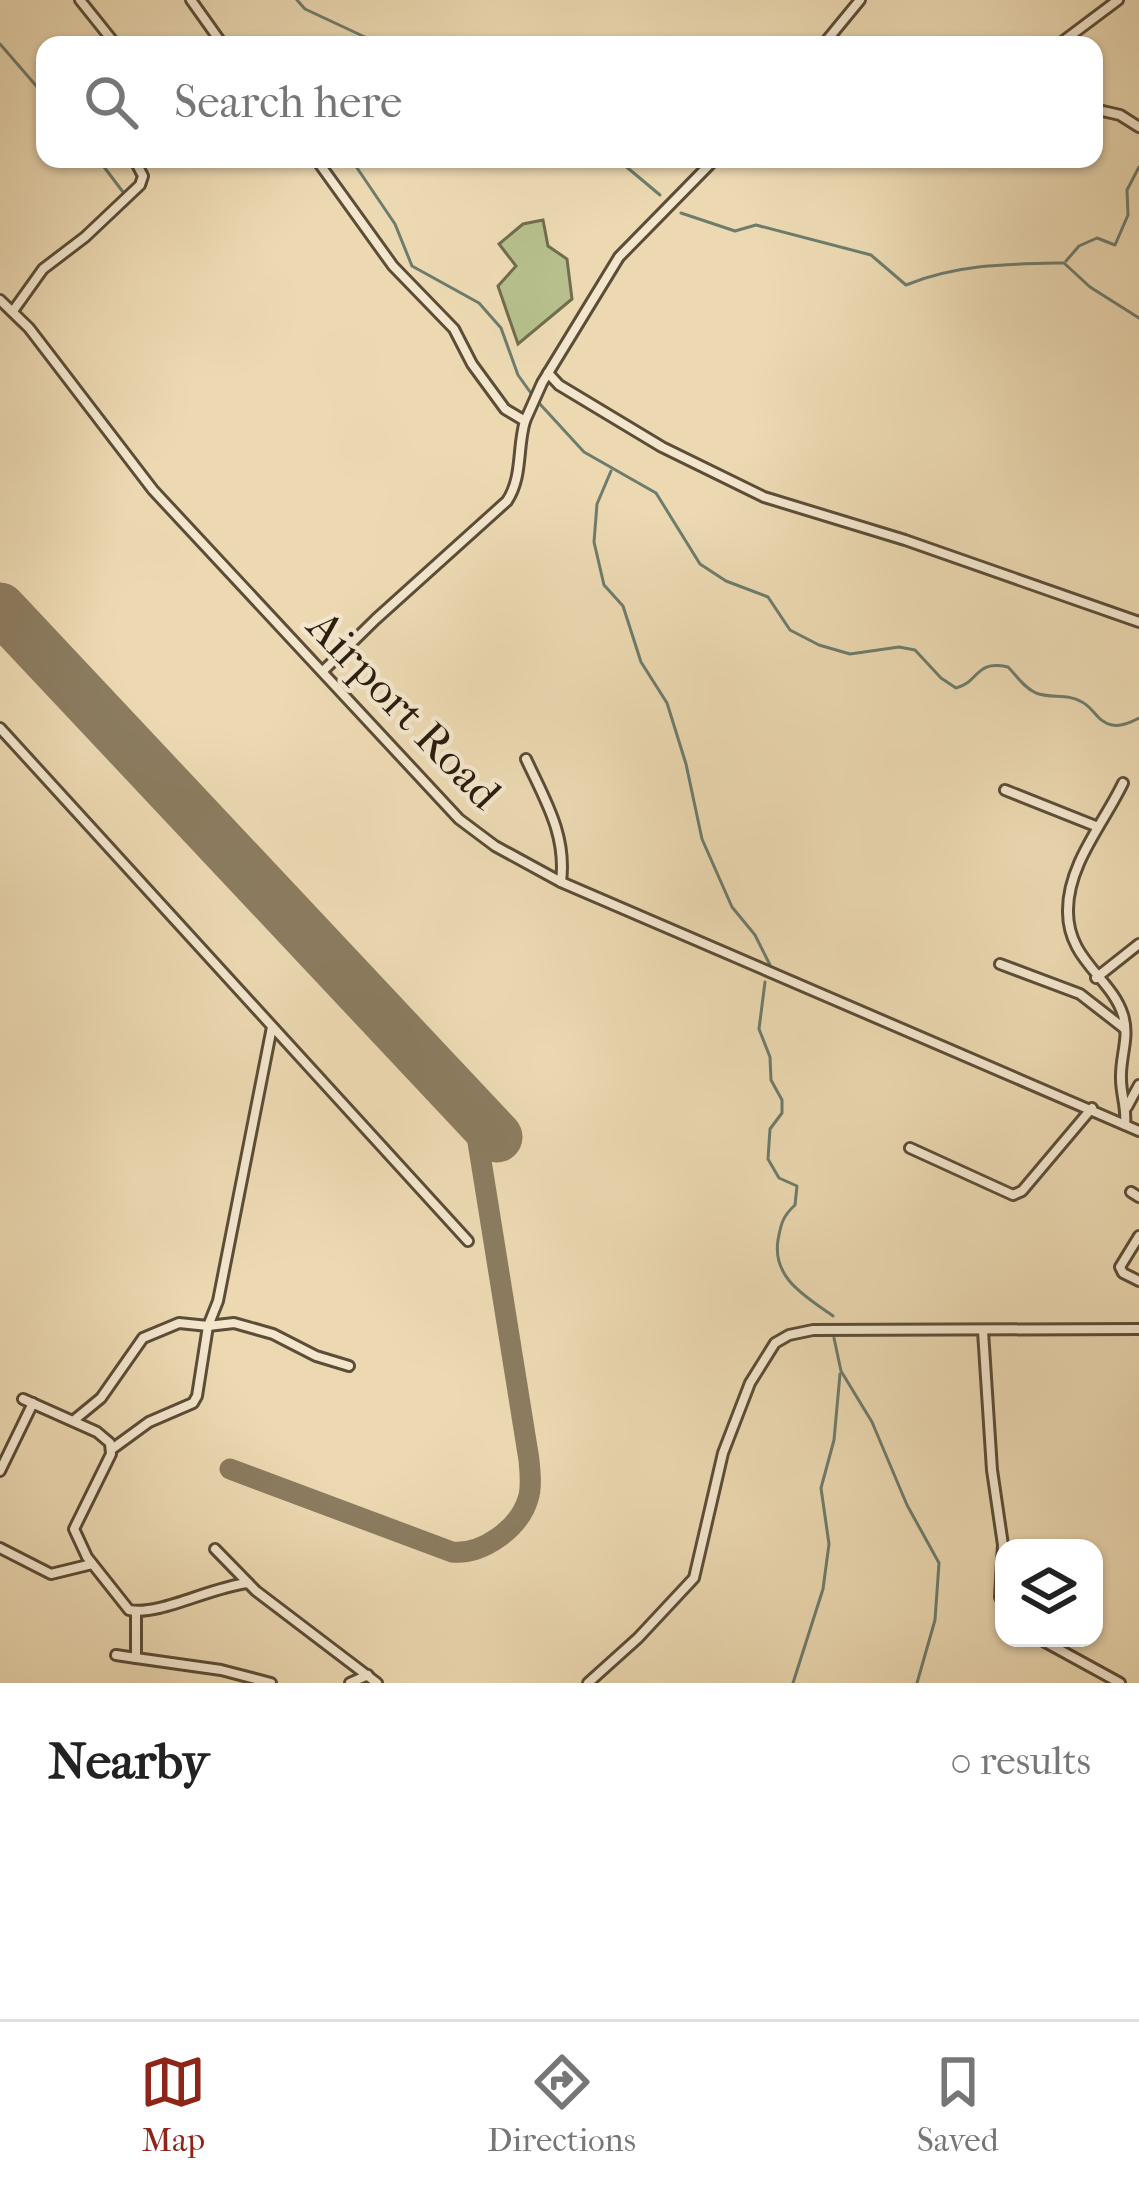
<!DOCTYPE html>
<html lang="en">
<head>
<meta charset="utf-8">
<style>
	:root { --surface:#fff; --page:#f2f2f2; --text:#222; --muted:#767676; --line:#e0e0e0; --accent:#8f2418 }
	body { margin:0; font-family:"IM FELL French Canon",serif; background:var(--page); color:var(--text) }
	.controls { position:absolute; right:36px; bottom:36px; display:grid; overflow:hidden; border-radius:24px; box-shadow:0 3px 9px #0004 }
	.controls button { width:108px; height:108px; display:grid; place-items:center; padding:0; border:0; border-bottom:3px solid var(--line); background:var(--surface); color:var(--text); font:60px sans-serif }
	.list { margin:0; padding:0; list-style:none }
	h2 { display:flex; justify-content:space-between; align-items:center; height:156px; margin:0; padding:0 48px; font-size:51px }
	h2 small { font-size:39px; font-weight:400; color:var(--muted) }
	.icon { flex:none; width:66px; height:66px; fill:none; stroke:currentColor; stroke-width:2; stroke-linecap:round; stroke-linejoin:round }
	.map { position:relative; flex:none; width:1139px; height:1683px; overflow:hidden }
	.search { position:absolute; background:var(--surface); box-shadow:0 3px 9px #0004; left:36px; right:36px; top:36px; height:132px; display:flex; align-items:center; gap:30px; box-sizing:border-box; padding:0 42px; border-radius:24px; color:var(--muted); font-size:45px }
	.sheet { height:336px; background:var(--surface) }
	nav { display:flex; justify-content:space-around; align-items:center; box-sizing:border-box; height:168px; border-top:3px solid var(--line); background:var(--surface); font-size:33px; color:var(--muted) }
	nav a { display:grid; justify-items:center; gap:6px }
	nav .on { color:var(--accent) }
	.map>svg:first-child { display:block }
	.green { fill:#b6bf8d; stroke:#706e4e; stroke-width:3 }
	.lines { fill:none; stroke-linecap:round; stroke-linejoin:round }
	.stream { stroke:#6d7c6d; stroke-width:3 }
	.taxiway { stroke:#8c7c60; stroke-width:21 }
	.runway { stroke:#8c7c60; stroke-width:51 }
	.minor-casing { stroke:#5b4d37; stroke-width:14 }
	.minor { stroke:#f3e6cd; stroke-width:8 }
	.labels { text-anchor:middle; stroke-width:9; stroke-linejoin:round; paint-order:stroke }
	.street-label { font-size:45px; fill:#2b1e0e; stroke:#f3e6cd }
</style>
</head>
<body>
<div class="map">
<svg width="1139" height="1683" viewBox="0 0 1139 1683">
	<rect width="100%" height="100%" fill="#ecd9b2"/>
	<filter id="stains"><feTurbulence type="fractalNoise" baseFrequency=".00167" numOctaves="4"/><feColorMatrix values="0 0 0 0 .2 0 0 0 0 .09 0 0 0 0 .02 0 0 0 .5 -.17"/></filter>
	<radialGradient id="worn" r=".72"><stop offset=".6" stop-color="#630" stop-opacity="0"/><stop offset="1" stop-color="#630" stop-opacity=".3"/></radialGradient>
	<polygon class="green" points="543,220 548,246 567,259 572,299 518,344 498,286 516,266 499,244 523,224"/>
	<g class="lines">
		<g class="stream">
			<polyline points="297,0 305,9 382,45"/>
			<polyline points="0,44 45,96"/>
			<polyline points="98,159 126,196"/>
			<polyline points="351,159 395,224 412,266 479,303 501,328 518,375 533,396"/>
			<polyline points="617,159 660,195"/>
			<path d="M 681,213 L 735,231 L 756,225 L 871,255 L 906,285 C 958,264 1008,264 1064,263 L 1090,287 L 1139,318"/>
			<polyline points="1066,261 1079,246 1097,238 1115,245 1128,215 1127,190 1139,167"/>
			<path d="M 539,403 L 584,452 L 656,493 L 700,564 L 726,581 L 768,597 L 790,630 L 819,645 L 850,654 L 899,647 L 915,650 L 941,678 L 956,688 C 981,681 974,660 1008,667 C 1017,676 1023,687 1036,693 C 1051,699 1067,693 1082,702 C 1094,708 1097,722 1112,725 C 1121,727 1131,722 1139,718"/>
			<polyline points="611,471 597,504 594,542 604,585 623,606 641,662 667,703 686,764 702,839 732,907 755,935 770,965"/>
			<path d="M 765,982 L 759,1029 L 770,1057 L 771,1080 L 782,1100 L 782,1113 L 770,1129 L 768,1159 L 779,1178 L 797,1186 L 795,1205 C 783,1216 781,1223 778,1240 C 772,1278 805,1296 833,1316"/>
			<polyline points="834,1338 841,1371 872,1422 907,1505 939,1563 935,1620 917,1683"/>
			<polyline points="793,1683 823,1589 829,1544 821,1488 834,1440 840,1374"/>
		</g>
		<path class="taxiway" d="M 230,1469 L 452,1552 C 482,1555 519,1529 528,1499 C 532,1487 530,1472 529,1460 L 473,1111"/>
		<polyline class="runway" points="0,608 497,1137"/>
		<defs>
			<g id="minor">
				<polyline points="80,0 116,45"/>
				<polyline points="191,0 223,45"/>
				<polyline points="823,45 860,0"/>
				<polyline points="1058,45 1118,0"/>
				<polyline points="1094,109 1120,115 1139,127"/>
				<polyline points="316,159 393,266 454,329 472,364 505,409 525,421 542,383 619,257 715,159"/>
				<polyline points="0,300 29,328 153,490 459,819 495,846 561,882 1139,1131"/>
				<polyline points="13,311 43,269 85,237 140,185 143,176 134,159"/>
				<polyline points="548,373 559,385 662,447 764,497 905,540 1139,622"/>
				<path d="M 323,671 L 376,619 L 507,501 C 523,477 517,448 525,421"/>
				<polyline points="0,728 468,1241"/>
				<path d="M 526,759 C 545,800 567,835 561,882"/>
				<path d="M 1123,783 C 1104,823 1068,864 1068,910 C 1067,960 1111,977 1123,1015 C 1130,1038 1120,1056 1121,1079 C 1121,1095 1127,1108 1125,1125"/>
				<polyline points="1005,790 1098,827"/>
				<polyline points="1000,964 1080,994 1125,1029"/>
				<polyline points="1096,978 1139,944"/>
				<polyline points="1127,1107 1139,1085"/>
				<polyline points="910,1148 1013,1195 1022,1191 1092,1108"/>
				<polyline points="1131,1192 1139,1197"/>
				<polyline points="1139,1236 1120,1267 1123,1273 1139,1281"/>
				<polyline points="983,1331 992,1470 1003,1545 1000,1597 1004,1604"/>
				<path d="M 23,1399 L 97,1432 L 110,1443 L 111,1454 L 74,1529 L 87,1557 L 129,1610 C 160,1616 210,1587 248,1583"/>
				<polyline points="73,1421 101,1398 143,1338 179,1323 208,1326 234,1323 273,1334 316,1356 349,1366"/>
				<polyline points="112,1449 149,1422 193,1403 197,1396 208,1326 218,1301 272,1027"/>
				<polyline points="0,1471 33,1403"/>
				<polyline points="0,1548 51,1574 92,1564"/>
				<polyline points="215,1549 256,1591 377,1683"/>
				<polyline points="136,1612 136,1658 221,1670 271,1683"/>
				<polyline points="1038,1638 1120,1683"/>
				<polyline points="116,1655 136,1658"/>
				<polyline points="350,1683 368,1675"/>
				<polyline points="588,1683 638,1638 694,1578 723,1453 750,1383 775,1343 789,1335 813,1330 1139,1329"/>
			</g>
		</defs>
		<use href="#minor" class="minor-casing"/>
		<use href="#minor" class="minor"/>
	</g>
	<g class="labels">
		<g class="street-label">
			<text transform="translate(405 709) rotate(46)" y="16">Airport Road</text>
		</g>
	</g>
	<rect width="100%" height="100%" filter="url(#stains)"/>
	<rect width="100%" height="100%" fill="url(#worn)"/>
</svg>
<div class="controls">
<button><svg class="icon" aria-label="layers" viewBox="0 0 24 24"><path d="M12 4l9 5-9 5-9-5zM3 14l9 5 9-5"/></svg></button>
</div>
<div class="search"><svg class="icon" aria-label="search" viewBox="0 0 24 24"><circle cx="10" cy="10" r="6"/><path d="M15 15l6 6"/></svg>Search here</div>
</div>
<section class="sheet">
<h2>Nearby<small>0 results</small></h2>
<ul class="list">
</ul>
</section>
<nav>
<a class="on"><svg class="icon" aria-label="map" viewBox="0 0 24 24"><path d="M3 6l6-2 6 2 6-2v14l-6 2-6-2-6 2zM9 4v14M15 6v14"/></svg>Map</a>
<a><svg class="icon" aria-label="directions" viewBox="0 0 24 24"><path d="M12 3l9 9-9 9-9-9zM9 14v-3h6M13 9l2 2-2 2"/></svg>Directions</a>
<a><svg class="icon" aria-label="saved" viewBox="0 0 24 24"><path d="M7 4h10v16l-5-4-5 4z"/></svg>Saved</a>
</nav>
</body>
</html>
